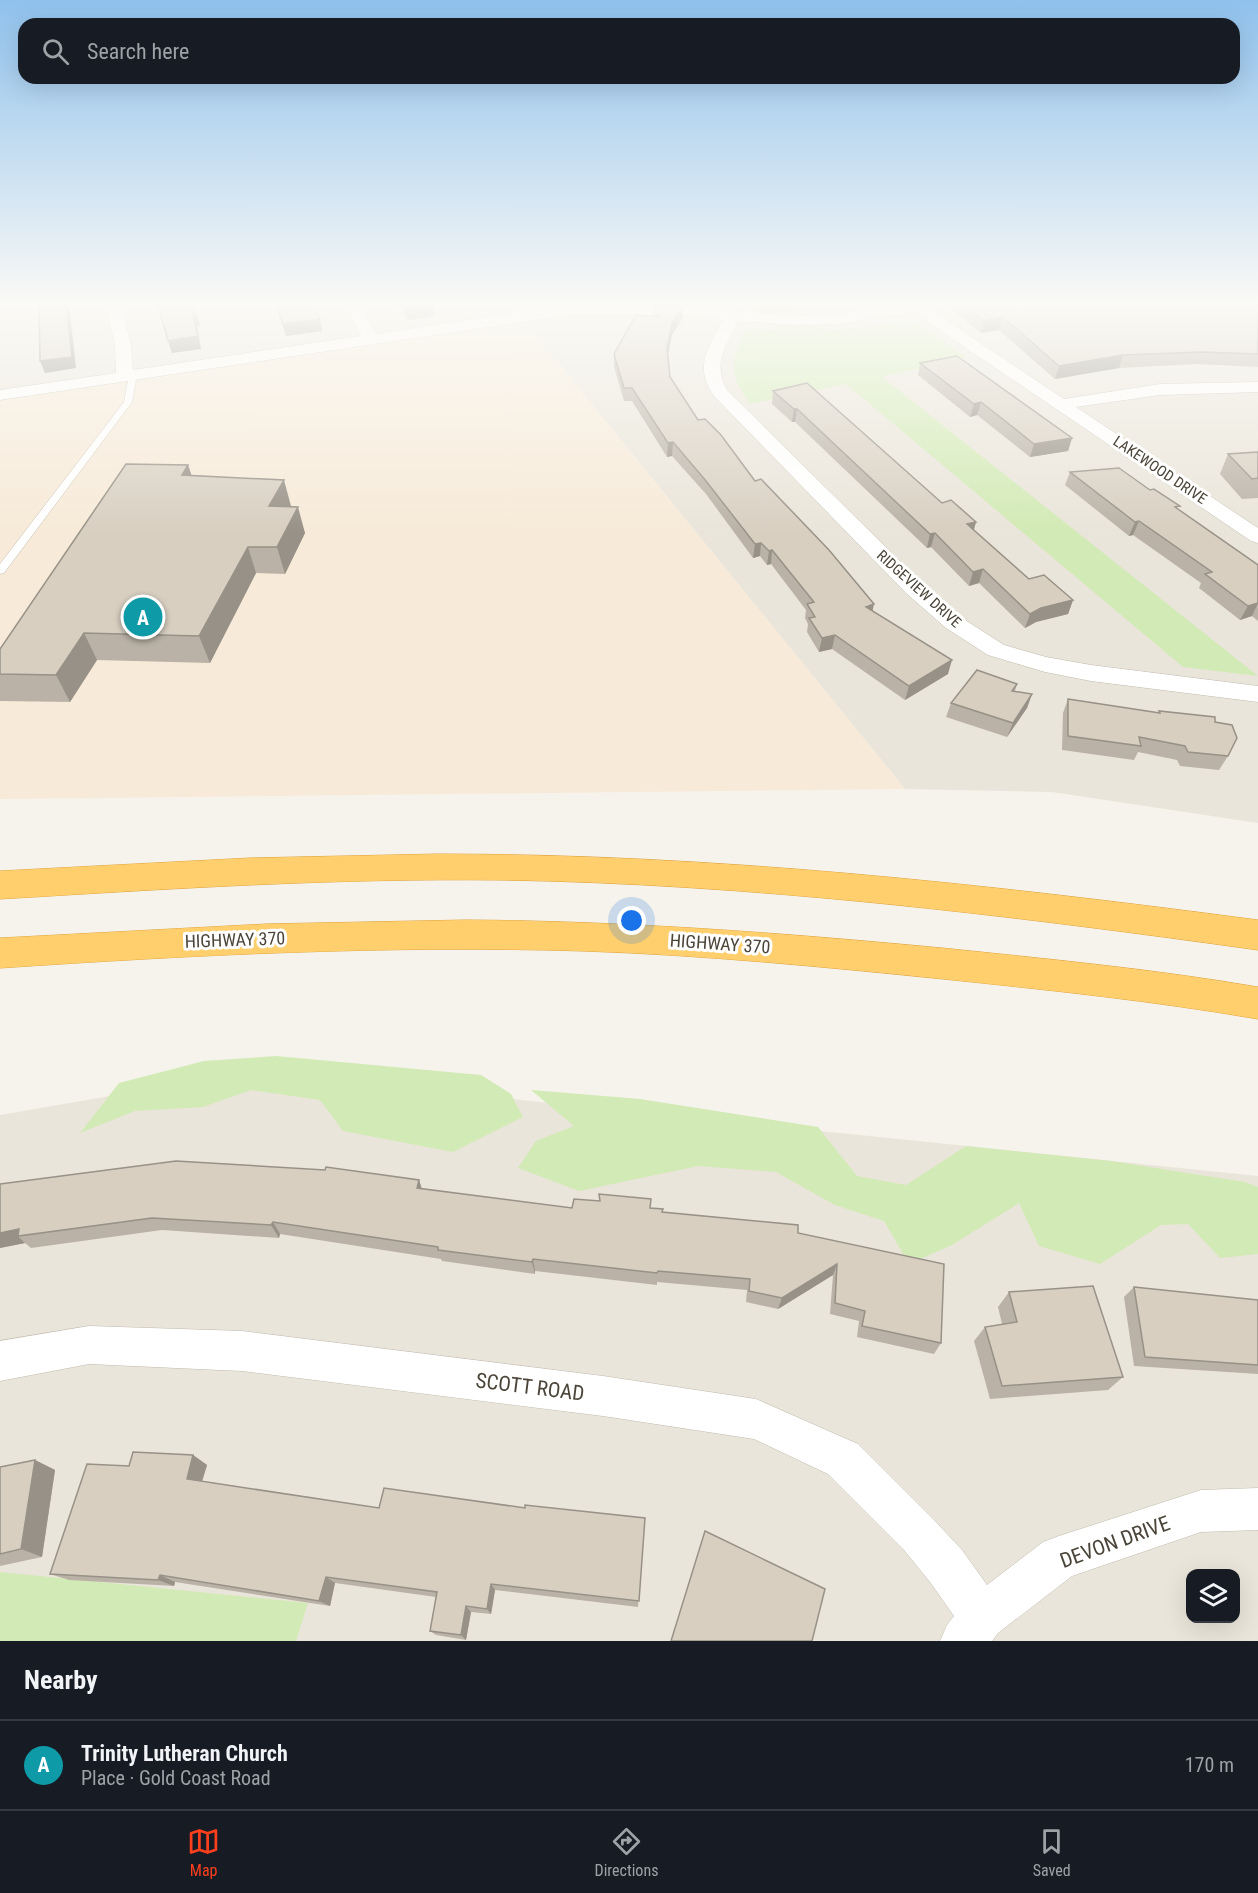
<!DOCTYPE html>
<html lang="en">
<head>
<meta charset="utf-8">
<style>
	:root { --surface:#171b24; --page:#20242c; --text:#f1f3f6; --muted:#9ea1a6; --line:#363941; --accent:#fc3f1d }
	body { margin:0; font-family:"Roboto Condensed",sans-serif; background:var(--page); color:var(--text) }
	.controls { position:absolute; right:18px; bottom:18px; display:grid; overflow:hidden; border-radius:12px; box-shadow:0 6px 24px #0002 }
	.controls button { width:54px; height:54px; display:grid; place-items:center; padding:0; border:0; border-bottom:2px solid var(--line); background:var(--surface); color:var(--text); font:30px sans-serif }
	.you { position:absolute; left:632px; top:921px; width:21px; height:21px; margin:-15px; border:4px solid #fff; border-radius:50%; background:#1a73e8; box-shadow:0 0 0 9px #1a73e833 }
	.badge { display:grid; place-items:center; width:39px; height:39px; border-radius:50%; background:var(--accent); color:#fff; font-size:20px; font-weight:700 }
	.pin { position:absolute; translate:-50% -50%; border:3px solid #fff; box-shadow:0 2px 6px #0006 }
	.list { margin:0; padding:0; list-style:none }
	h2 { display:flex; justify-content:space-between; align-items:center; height:78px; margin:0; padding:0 24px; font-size:26px }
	h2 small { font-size:20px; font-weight:400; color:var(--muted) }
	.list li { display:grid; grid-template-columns:39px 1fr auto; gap:18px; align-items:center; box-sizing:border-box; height:90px; padding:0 24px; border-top:2px solid var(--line) }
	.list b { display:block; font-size:22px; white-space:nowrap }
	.list p { margin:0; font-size:20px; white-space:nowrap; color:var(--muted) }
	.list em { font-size:20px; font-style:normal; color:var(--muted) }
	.icon { flex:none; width:33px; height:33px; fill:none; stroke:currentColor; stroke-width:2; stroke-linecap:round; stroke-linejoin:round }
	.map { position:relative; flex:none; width:1258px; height:1641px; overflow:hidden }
	.search { position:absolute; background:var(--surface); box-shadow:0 6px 24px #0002; left:18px; right:18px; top:18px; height:66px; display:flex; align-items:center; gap:15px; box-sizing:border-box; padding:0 21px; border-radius:18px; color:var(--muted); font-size:22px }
	.sheet { height:168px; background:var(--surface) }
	nav { display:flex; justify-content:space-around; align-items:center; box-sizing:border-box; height:84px; border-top:2px solid var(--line); background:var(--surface); font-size:16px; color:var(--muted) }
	nav a { display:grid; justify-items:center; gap:3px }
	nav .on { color:var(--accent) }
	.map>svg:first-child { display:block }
	.residential { fill:#eae5da; fill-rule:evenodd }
	.commercial { fill:#f7ead8 }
	.green { fill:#d2eab5 }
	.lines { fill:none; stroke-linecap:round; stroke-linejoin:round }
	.lane-casing { stroke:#c2bbae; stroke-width:1 }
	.street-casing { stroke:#c2bbae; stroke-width:1 }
	.highway-casing { stroke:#e0a43c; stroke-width:1 }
	.lane { fill:#fff; fill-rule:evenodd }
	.street { fill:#fff; fill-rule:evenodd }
	.highway { fill:#ffcf6e; fill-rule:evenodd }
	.wall { fill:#bab2a6 }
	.shaded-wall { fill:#979187 }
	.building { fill:#d8cfc1; stroke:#979187; stroke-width:1.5 }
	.labels { text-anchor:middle; stroke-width:6; stroke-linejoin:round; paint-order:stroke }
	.far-street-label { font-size:15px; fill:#4b4439; stroke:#fff }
	.street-label { font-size:18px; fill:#4b4439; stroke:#fff }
	.near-street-label { font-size:21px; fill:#4b4439; stroke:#fff }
</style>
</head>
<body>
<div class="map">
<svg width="1258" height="1641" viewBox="0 0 1258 1641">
	<rect width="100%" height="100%" fill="#f6f3ec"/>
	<g class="residential">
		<polygon points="0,304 1258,304 1258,823 1052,792 905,789 520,316 0,395"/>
		<path d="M 249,1072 L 1258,1176 L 1258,1641 L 0,1641 L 0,1115 ZM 1190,1574 L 1236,1574 L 1236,1618 L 1190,1618 Z"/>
	</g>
	<polygon class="commercial" points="520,316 905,789 0,799 0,395"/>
	<g class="green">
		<path d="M 749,304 L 790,304 L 824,330 L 870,327 L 912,320 L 966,357 L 882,377 L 1258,676 L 1183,667 L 846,384 L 750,404 C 728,374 730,359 747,328 L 780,330 Z"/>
		<polygon points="276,1056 481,1075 511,1094 523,1117 453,1152 343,1131 320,1100 251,1090 203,1107 135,1111 80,1133 119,1083 204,1061"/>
		<polygon points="531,1090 640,1099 818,1127 857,1176 906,1185 966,1146 1111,1161 1245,1182 1258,1187 1258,1254 1220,1258 1188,1224 1161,1225 1100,1264 1039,1246 1019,1203 952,1245 909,1264 884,1221 835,1205 776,1172 698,1166 579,1191 518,1168 536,1141 574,1126"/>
		<polygon points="0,1572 308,1603 296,1641 0,1641"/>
	</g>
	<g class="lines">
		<defs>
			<polygon id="lane" points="133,372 137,375 132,402 4,573 0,574 0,564 124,402 129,375"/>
			<g id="street">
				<path d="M 106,304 L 121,304 L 131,345 L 133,370 L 361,336 L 345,304 L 359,304 L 376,334 L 568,305 L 686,305 L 764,314 L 798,315 L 840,314 L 904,304 L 941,304 L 939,307 L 929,309 L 1064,399 L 1160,384 L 1258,382 L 1258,392 L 1160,395 L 1076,407 L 1258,528 L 1258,543 L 1251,541 L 913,312 L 840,324 L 798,325 L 738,321 C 726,347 712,362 727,390 L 923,584 L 962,618 L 1004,645 L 1046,657 L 1091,665 L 1258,686 L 1258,702 L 1091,681 L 1045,672 L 988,655 L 946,628 L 907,594 L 714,396 C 693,365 709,348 723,319 L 686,315 L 568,315 L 0,400 L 0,390 L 116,373 L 115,345 Z"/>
				<polygon points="89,1326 242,1331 603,1376 756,1399 858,1444 934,1520 962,1550 987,1585 1043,1542 1059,1536 1201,1490 1258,1488 1258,1530 1201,1532 1072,1576 998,1633 992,1641 940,1641 947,1625 954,1616 930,1582 904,1550 828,1474 754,1439 603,1416 242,1371 89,1364 0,1381 0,1341"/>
			</g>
			<g id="highway">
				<path d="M 438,854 C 713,854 986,884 1258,920 L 1258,950 C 1007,915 754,884 501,880 C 334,878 167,889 0,899 L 0,871 L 250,858 Z"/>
				<path d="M 466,920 C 625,921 783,933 942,948 C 1048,959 1153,969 1258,987 L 1258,1019 C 1154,1001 1049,990 943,979 C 824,967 704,955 583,951 C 389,945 194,955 0,968 L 0,938 L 266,924 Z"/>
			</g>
		</defs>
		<use href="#lane" class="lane-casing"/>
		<use href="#street" class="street-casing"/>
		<use href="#highway" class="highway-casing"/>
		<use href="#lane" class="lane"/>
		<use href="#street" class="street"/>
		<use href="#highway" class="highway"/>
	</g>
	<g class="wall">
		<polygon points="275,304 312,304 320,319 322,331 286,336"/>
		<polygon points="398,304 433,304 435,316 408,320"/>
		<polygon points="945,304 1258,304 1258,367 1197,364 1119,368 1055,379 999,330 981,333"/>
		<polygon points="654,305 683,305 683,317 672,335 668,355 670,377 698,420 755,481 873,611 948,674 905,700 832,649 819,652 807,632 808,624 805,618 806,610 771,564 767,565 760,556 753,558 706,494 672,456 667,457 632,401 624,401 614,367 614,354 654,317"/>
		<polygon points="920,363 1072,438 1068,451 1030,457 977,415 970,417 918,375"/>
		<polygon points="773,391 942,503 976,522 974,530 1029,579 1073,600 1068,614 1036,622 1025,628 979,583 969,586 931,547 927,548 795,422 792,422 772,404"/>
		<polygon points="1258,452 1258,498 1242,499 1220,474 1228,454"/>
		<polygon points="188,465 191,475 291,506 305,533 285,574 256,573 210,663 97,660 70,702 0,701 0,649"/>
		<polygon points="1070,472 1178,510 1258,565 1258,621 1252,616 1240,620 1199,588 1201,583 1133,535 1129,536 1065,485"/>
		<polygon points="1017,684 1015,691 1032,694 1027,708 1007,737 946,717 951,703"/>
		<polygon points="1068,699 1158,713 1159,711 1215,722 1228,756 1219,770 1180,766 1177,760 1138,752 1134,760 1062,750 1063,713"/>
		<polygon points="419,1180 422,1189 572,1208 600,1201 599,1194 662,1212 798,1233 941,1343 934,1354 857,1337 859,1321 830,1314 833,1275 778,1309 746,1302 747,1290 657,1282 657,1285 535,1271 535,1274 442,1261 441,1259 280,1234 279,1238 162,1230 31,1248 25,1243 0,1248 4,1184"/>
		<polygon points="1134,1287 1258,1300 1258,1374 1134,1366 1124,1297"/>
		<polygon points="1009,1292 1123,1377 1108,1390 990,1399 974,1341 985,1327 1002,1324 998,1307"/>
		<polygon points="193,1455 207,1465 202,1481 379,1508 525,1508 645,1518 638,1607 495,1590 491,1614 471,1612 466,1640 436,1635 430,1631 436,1597 335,1583 330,1606 175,1582 174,1586 69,1580 50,1574 129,1466"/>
		<polygon points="35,1460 55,1470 42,1557 0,1566 0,1467"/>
	</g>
	<g class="shaded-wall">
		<polygon points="66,304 69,304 76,368 45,373 40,361"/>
		<polygon points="433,304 435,316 408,320 406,308"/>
		<polygon points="683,305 683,317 672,335 666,361 667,348 672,323"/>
		<polygon points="196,313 200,325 197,326 201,349 172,353 168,341 193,314"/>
		<polygon points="1003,317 999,330 981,333 984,321"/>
		<polygon points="320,319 322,331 286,336 283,324"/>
		<polygon points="1123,355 1119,368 1055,379 1059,366"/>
		<polygon points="981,402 977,415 970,417 974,404"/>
		<polygon points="794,409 797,409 795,422 792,422"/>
		<polygon points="1072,438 1068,451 1030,457 1034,444"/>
		<polygon points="673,442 672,456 667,457 668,443"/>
		<polygon points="188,465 197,491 182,475"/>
		<polygon points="284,480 291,506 269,506"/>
		<polygon points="298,507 305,533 285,574 277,547"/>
		<polygon points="1139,521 1133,535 1129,536 1135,522"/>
		<polygon points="976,522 972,535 967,524"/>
		<polygon points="935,533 931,547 927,548 930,534"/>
		<polygon points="761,543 760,556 753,558 755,544"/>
		<polygon points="248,547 256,573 210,663 199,636"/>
		<polygon points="772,550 771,564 767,565 769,551"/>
		<polygon points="983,569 979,583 969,586 973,572"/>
		<polygon points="1073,600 1068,614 1036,622 1025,628 1030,614 1041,608"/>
		<polygon points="1258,603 1252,616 1240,620 1248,606"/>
		<polygon points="874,604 871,618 866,607"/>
		<polygon points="84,633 97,660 70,702 56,675"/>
		<polygon points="835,635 832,649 819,652 822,638"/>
		<polygon points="952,660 948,674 905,700 909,686"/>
		<polygon points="1032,694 1027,708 1007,737 1013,723"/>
		<polygon points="419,1180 423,1193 417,1188"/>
		<polygon points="273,1222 280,1234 279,1238 271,1225"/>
		<polygon points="19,1229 18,1236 25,1243 0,1248 0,1233"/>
		<polygon points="533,1259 535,1271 535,1274 532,1262"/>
		<polygon points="837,1264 833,1275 778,1309 782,1298"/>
		<polygon points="193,1455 207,1465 200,1488 187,1479"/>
		<polygon points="35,1460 55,1470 42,1557 21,1549"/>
		<polygon points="160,1575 175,1582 174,1586 158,1580"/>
		<polygon points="326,1577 335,1583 330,1606 319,1601"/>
		<polygon points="491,1584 495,1590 491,1614 487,1609"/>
		<polygon points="466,1606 471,1612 466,1640 461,1635"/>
	</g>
	<g class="building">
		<polygon points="39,304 66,304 72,357 40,361"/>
		<polygon points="158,304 193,304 196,313 193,314 198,336 168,341"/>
		<polygon points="276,304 312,304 320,319 283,324"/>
		<polygon points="403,304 433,304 406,308"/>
		<polygon points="962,304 1258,304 1258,354 1202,352 1123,355 1059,366 1003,317 984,321"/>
		<polygon points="654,305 683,305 672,323 667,348 670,377 698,420 705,419 721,435 755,481 761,479 829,550 874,604 866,607 952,660 909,686 835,635 822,638 809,618 815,617 807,604 814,602 772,550 769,551 761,543 755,544 706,481 673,442 668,443 632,388 624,388 614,354 636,315 659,317"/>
		<polygon points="957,356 1072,438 1034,444 981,402 974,404 920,363"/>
		<polygon points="807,383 942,503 951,500 976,522 967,524 1029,579 1044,575 1073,600 1041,608 1030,614 983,569 973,572 935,533 930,534 797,409 794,409 773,391"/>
		<polygon points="1258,452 1258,478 1252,479 1228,454"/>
		<polygon points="126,464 188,465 182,475 284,480 269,506 298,507 277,547 248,547 199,636 84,633 56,675 0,674 0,649"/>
		<polygon points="1119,468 1150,490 1154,489 1180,506 1175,507 1258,565 1258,603 1248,606 1205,574 1212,572 1139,521 1135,522 1070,472"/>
		<polygon points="977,670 1017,684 1012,691 1032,694 1013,723 951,703"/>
		<polygon points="1068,699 1160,713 1159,711 1215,717 1215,722 1232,725 1237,738 1228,756 1188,752 1185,746 1139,737 1141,746 1068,736"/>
		<polygon points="176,1161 325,1170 326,1167 419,1180 417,1188 572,1208 574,1199 600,1201 599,1194 651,1199 650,1208 663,1209 662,1212 798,1225 798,1233 944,1264 941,1343 862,1326 865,1311 835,1303 837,1264 782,1298 749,1291 750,1279 658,1271 657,1273 533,1259 532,1262 438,1250 438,1247 273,1222 271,1225 152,1218 18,1236 19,1229 0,1233 0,1184"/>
		<polygon points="1093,1286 1123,1377 1002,1386 985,1327 1017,1322 1009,1292"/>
		<polygon points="1134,1287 1258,1300 1258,1365 1145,1357"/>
		<polygon points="133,1452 193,1455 187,1479 379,1508 384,1488 525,1508 525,1505 645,1518 639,1601 491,1584 487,1609 466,1606 461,1635 430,1631 437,1592 326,1577 319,1601 160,1575 158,1580 50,1574 87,1464 129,1466"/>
		<polygon points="35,1460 21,1549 0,1554 0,1467"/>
		<polygon points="705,1531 825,1589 812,1641 671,1641"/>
	</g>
	<linearGradient id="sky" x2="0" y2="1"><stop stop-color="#8fc1ec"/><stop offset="0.57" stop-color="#fbfaf6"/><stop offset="1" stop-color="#fbfaf6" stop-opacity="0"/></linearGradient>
	<rect width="1258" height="533" fill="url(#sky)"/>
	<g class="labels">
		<g class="far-street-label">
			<text transform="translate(1160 470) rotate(34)" y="5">LAKEWOOD DRIVE</text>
			<text transform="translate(919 589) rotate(42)" y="5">RIDGEVIEW DRIVE</text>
		</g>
		<g class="street-label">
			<text transform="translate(235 940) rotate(-2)" y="6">HIGHWAY 370</text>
			<text transform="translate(720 944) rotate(4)" y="6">HIGHWAY 370</text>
		</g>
		<g class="near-street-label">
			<text transform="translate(530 1387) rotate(7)" y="7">SCOTT ROAD</text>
			<text transform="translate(1115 1542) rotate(-20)" y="7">DEVON DRIVE</text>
		</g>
	</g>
</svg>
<div class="controls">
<button><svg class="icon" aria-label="layers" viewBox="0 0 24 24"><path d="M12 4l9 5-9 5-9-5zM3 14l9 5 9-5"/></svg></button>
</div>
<div class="you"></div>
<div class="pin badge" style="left:143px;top:617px;background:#0f9aa8">A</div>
<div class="search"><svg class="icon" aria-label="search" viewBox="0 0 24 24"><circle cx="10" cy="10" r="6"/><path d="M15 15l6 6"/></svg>Search here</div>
</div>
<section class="sheet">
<h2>Nearby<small></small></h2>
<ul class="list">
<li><span class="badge" style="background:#0f9aa8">A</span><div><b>Trinity Lutheran Church</b><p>Place · Gold Coast Road</p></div><em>170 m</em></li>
</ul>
</section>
<nav>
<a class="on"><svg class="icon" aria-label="map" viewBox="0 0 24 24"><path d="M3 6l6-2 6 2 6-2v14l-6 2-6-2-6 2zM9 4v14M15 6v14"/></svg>Map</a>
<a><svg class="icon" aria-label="directions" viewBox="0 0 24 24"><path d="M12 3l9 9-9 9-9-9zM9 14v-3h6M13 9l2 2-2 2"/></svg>Directions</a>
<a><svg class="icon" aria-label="saved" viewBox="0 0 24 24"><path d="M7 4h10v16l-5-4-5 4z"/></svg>Saved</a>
</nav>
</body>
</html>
